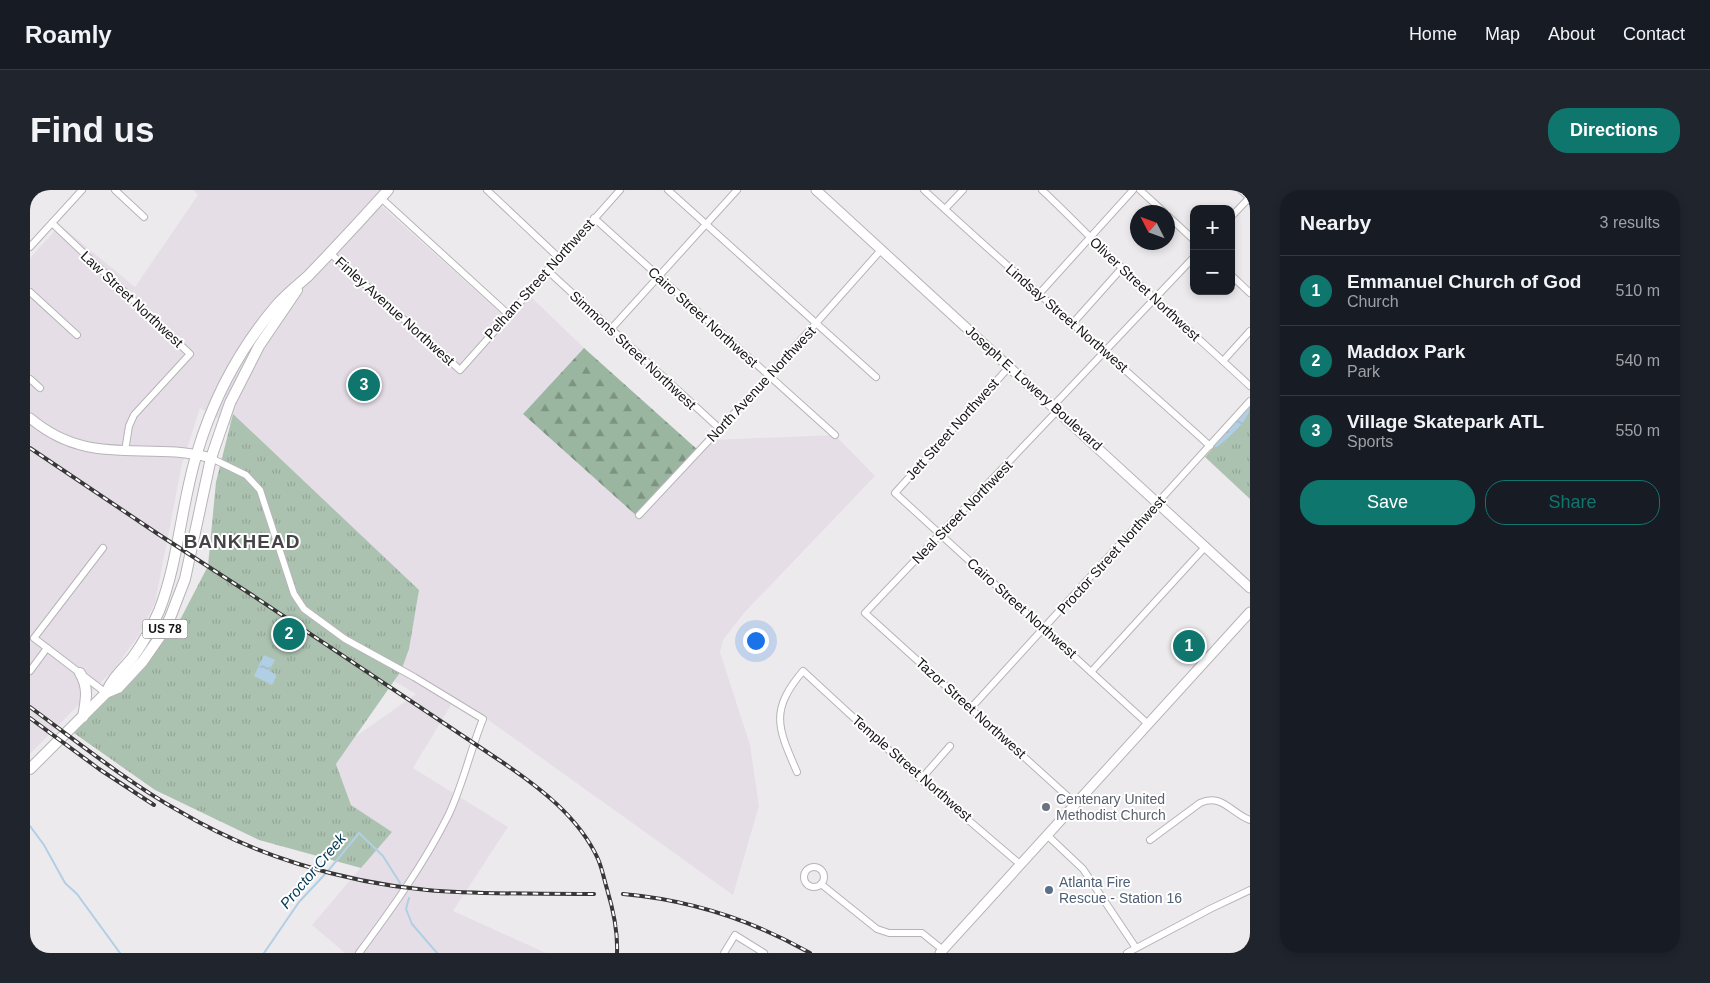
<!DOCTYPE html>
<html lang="en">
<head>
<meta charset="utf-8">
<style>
	:root { --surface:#171b24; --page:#20242c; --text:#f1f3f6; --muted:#9ea1a6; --line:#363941; --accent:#0f766e }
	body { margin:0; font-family:Arial,sans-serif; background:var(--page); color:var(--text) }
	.controls { position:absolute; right:15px; top:15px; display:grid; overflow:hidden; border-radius:10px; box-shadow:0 2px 8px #0003 }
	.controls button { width:45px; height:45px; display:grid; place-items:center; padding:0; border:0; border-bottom:1px solid var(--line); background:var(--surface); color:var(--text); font:25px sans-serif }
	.compass { position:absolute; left:1100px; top:15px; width:45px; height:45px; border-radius:50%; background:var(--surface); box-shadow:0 2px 8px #0003; rotate:312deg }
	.you { position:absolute; left:725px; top:450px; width:18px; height:18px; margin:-12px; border:4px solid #fff; border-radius:50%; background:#1a73e8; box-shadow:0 0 0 8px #1a73e833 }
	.badge { display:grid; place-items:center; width:32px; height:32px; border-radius:50%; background:var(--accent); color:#fff; font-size:16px; font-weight:700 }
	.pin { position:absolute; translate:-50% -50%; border:2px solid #fff; box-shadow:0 1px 5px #0006 }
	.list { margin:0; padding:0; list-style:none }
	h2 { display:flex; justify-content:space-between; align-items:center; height:65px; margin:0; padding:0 20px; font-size:21px }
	h2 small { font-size:16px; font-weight:400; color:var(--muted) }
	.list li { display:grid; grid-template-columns:32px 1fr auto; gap:15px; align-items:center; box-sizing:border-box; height:70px; padding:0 20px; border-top:1px solid var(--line) }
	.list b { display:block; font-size:19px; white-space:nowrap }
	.list p { margin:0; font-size:16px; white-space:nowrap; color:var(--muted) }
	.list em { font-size:16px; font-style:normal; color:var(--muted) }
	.actions { display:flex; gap:10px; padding:15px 20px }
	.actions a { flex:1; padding:11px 0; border:1px solid var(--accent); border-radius:20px; text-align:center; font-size:18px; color:var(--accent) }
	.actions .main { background:var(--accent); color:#fff }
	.map { position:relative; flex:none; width:1220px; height:763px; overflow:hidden; border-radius:20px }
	header { display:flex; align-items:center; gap:30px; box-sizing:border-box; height:70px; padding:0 25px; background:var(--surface); border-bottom:1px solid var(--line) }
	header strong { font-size:24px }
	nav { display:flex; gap:28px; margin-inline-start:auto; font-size:18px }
	.intro { display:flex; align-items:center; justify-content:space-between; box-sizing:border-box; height:120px; padding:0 30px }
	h1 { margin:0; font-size:35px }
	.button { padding:12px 22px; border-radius:20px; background:var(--accent); color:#fff; font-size:18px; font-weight:700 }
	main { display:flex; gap:30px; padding:0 30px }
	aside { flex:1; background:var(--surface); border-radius:20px; box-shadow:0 2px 8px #0003 }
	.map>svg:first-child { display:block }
	.built { fill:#e5dee7 }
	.forest { fill:url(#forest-firs) }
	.park { fill:url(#park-tufts) }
	.water { fill:url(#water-ripples) }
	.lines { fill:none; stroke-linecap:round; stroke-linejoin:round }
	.stream { stroke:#b1cfe4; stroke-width:2 }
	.minor-casing { stroke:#b7b4b8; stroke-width:8 }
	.secondary-casing { stroke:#b7b4b8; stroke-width:11 }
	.primary-casing { stroke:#b7b4b8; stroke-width:12 }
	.minor { stroke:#fff; stroke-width:6 }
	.secondary { stroke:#fff; stroke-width:9 }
	.primary { stroke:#fff; stroke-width:10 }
	.rail-casing { stroke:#383738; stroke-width:4 }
	.rail { stroke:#fff; stroke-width:2; stroke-dasharray:5.5; stroke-linecap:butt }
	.worship-dot { fill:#6b7280; stroke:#fff; stroke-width:2 }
	.service-dot { fill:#5c6f8a; stroke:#fff; stroke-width:2 }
	.labels { text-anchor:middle; stroke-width:4; stroke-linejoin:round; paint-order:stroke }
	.shield { fill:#fff; stroke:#5c5b5c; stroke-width:1 }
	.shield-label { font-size:12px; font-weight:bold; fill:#161516 }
	.street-label { font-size:14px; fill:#161516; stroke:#fff }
	.worship-label { font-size:14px; fill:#5b616d; stroke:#fff; text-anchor:start }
	.service-label { font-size:14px; fill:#4e5e75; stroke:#fff; text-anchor:start }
	.water-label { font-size:15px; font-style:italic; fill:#023a57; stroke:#fff }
	.district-label { font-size:19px; font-weight:bold; letter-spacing:1px; fill:#464346; stroke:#fff }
</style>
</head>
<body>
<header>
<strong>Roamly</strong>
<nav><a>Home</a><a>Map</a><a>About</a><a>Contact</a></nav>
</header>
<div class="intro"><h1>Find us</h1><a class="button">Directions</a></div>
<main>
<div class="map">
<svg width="1220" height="763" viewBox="0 0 1220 763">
	<defs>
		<pattern id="forest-firs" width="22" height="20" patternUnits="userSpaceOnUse" patternTransform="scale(1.25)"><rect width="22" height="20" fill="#9bb6a0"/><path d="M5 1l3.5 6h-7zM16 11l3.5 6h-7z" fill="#7d9381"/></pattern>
		<pattern id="park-tufts" width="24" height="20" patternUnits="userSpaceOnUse" patternTransform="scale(1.25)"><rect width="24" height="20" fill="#acc2b0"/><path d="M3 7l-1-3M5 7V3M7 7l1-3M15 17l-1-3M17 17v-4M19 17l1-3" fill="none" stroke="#93a697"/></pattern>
		<pattern id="water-ripples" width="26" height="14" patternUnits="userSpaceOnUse" patternTransform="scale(1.25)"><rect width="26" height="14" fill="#b1cfe4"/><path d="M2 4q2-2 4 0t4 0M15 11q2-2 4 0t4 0" fill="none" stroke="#98b1c3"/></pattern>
	</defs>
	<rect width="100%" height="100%" fill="#edeaed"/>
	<polygon class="built" points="163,0 352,0 344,9 477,129 499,105 554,158 493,224 609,328 680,250 805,245 845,286 714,423 693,450 690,462 720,555 729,616 703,705 457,529 424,510 383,578 478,637 423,721 516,763 315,763 282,735 361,642 321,615 306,574 325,547 386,504 357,487 219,246 170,218 152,274 125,413 109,445 85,478 0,564 0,68 30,35 105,97 168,5"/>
	<polygon class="forest" points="554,158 669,261 609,328 493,224"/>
	<g class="park">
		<polygon points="1220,217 1220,309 1175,267"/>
		<polygon points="203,224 389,400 379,459 371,481 306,574 321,615 362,642 331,678 229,650 125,600 41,541 151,428 178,376 186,292"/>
	</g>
	<g class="water">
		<path d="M 1220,216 C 1220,230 1198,248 1187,257 L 1183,257 Z"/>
		<polygon points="234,465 245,470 239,481 247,485 242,495 224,486"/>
	</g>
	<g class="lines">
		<g class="stream">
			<polyline points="0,636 14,655 35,693 47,704 90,763"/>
			<polyline points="379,708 376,719 382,734 407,763"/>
			<polyline points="234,763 269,712 298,681 329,643 353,666 370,693"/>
		</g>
		<defs>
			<g id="minor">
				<polyline points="85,0 114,27"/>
				<polyline points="457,0 528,67"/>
				<polyline points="638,0 846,187"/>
				<path d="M 894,0 C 988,87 1085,170 1180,256"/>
				<path d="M 1012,0 C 1039,25 1064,52 1091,77 C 1133,117 1177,156 1220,196"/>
				<polyline points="1110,0 1134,22"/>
				<polyline points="1211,0 1220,8"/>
				<polyline points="351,8 478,124"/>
				<polyline points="915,19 933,0"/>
				<polyline points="1138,26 1164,50"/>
				<polyline points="1201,27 1220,7"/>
				<polyline points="564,28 805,245"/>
				<polyline points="22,33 160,164 104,225 99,236 95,261"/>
				<polyline points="0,57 52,0"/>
				<polyline points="300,63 430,180 590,0"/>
				<polyline points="517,80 690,239"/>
				<polyline points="1201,85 1220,103"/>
				<polyline points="0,102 47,145"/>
				<polyline points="1009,104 1103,0"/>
				<polyline points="1043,133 1092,78"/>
				<polyline points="581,139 707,0"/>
				<polyline points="1193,171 1220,141"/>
				<polyline points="980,176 865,303 1118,534"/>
				<polyline points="0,189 10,198"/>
				<polyline points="1023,216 1164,67"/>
				<polyline points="1028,220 835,423 1046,614"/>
				<path d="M 181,268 L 216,285 L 230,300 L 264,404 L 274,419 L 315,449 L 384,487 L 453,529 C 440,561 433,595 418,626 C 394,674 361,720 329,763"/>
				<polyline points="609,325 739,186 851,60"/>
				<polyline points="73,358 4,448 76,503"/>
				<polyline points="0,481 17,458"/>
				<polyline points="1061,482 1176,356"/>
				<polyline points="941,518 1220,211"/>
				<path d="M 767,582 C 748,538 739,521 773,481 L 888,587 L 991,675"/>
				<polyline points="891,589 920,556"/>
				<polyline points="1017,645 1053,679 1106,758"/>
				<path d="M 1120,650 L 1170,613 C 1192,603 1201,623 1220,630"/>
				<circle cx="784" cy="687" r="10"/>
				<polyline points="791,694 847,739 859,743 892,743 913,760"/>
				<polyline points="694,763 705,745 734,763"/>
				<polyline points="1097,763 1180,719 1220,700"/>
			</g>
			<g id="secondary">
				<polyline points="786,0 1220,398"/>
				<path d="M 0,228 C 60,279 116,250 181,268"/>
				<polyline points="910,763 1220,422"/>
			</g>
			<g id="primary">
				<path d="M 50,483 C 59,498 56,510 53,527"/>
				<path d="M 76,503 C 82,488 93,479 103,467 C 113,453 122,437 129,421 C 149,370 151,314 167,263 C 183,209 209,160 245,117 C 255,105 267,96 278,86 C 305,58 332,29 358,0"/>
				<polyline points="0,579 76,503 88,498 113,471 129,448 140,428 155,389 181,268 200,213 229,156 267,100"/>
			</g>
		</defs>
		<use href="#minor" class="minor-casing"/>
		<use href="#secondary" class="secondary-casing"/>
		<use href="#primary" class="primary-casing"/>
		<use href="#minor" class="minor"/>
		<use href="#secondary" class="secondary"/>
		<use href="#primary" class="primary"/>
		<defs>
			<g id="rail">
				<path d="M 0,258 L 128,344 L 222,405 L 472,572 C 509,597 549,627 568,669 C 572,678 574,689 577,699 C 583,719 588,742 587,763"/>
				<path d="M 0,517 C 49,553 96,591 149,621 C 223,665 311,692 397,700 C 452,705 508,703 564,704"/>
				<polyline points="0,528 69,579 124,615"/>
				<path d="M 593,704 C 661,710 722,730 780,763"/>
			</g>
		</defs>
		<use href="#rail" class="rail-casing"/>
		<use href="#rail" class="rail"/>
	</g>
	<circle class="worship-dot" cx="1016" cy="617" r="5"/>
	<circle class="service-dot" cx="1019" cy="700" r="5"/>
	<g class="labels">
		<rect class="shield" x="112.5" y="429.5" width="45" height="19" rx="4"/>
		<g class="shield-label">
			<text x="135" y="443">US 78</text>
		</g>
		<g class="street-label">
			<text transform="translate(509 89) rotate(-48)" y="5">Pelham Street Northwest</text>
			<text transform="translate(1115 99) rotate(43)" y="5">Oliver Street Northwest</text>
			<text transform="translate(102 109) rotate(43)" y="5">Law Street Northwest</text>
			<text transform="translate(365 121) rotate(42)" y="5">Finley Avenue Northwest</text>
			<text transform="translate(673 127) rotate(42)" y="5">Cairo Street Northwest</text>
			<text transform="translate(1037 128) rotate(41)" y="5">Lindsay Street Northwest</text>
			<text transform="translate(603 160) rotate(43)" y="5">Simmons Street Northwest</text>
			<text transform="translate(731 194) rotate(-47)" y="5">North Avenue Northwest</text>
			<text transform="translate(1004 198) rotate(42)" y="5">Joseph E. Lowery Boulevard</text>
			<text transform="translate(922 239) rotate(-48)" y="5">Jett Street Northwest</text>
			<text transform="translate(932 322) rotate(-46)" y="5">Neal Street Northwest</text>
			<text transform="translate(1081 365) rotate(-48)" y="5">Proctor Street Northwest</text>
			<text transform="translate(992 418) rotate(42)" y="5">Cairo Street Northwest</text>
			<text transform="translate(941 518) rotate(42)" y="5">Tazor Street Northwest</text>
			<text transform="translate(882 578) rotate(41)" y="5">Temple Street Northwest</text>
		</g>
		<g class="worship-label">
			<text x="1026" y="614">Centenary United<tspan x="1026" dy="16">Methodist Church</tspan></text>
		</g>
		<g class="service-label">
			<text x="1029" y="697">Atlanta Fire<tspan x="1029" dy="16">Rescue - Station 16</tspan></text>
		</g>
		<g class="water-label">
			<text transform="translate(283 681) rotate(-50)" y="5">Proctor Creek</text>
		</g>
		<g class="district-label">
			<text x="212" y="358">BANKHEAD</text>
		</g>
	</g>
</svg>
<div class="controls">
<button>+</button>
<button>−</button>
</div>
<svg class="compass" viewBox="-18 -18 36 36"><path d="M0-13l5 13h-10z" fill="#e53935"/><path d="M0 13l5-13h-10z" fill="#9ea1a6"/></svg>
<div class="you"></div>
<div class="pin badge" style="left:1159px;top:456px">1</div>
<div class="pin badge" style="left:259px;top:444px">2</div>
<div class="pin badge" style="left:334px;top:195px">3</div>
</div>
<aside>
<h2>Nearby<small>3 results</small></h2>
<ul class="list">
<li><span class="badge">1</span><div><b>Emmanuel Church of God</b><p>Church</p></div><em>510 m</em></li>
<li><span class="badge">2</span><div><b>Maddox Park</b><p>Park</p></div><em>540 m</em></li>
<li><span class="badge">3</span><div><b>Village Skatepark ATL</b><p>Sports</p></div><em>550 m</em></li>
</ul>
<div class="actions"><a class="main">Save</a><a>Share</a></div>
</aside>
</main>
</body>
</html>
